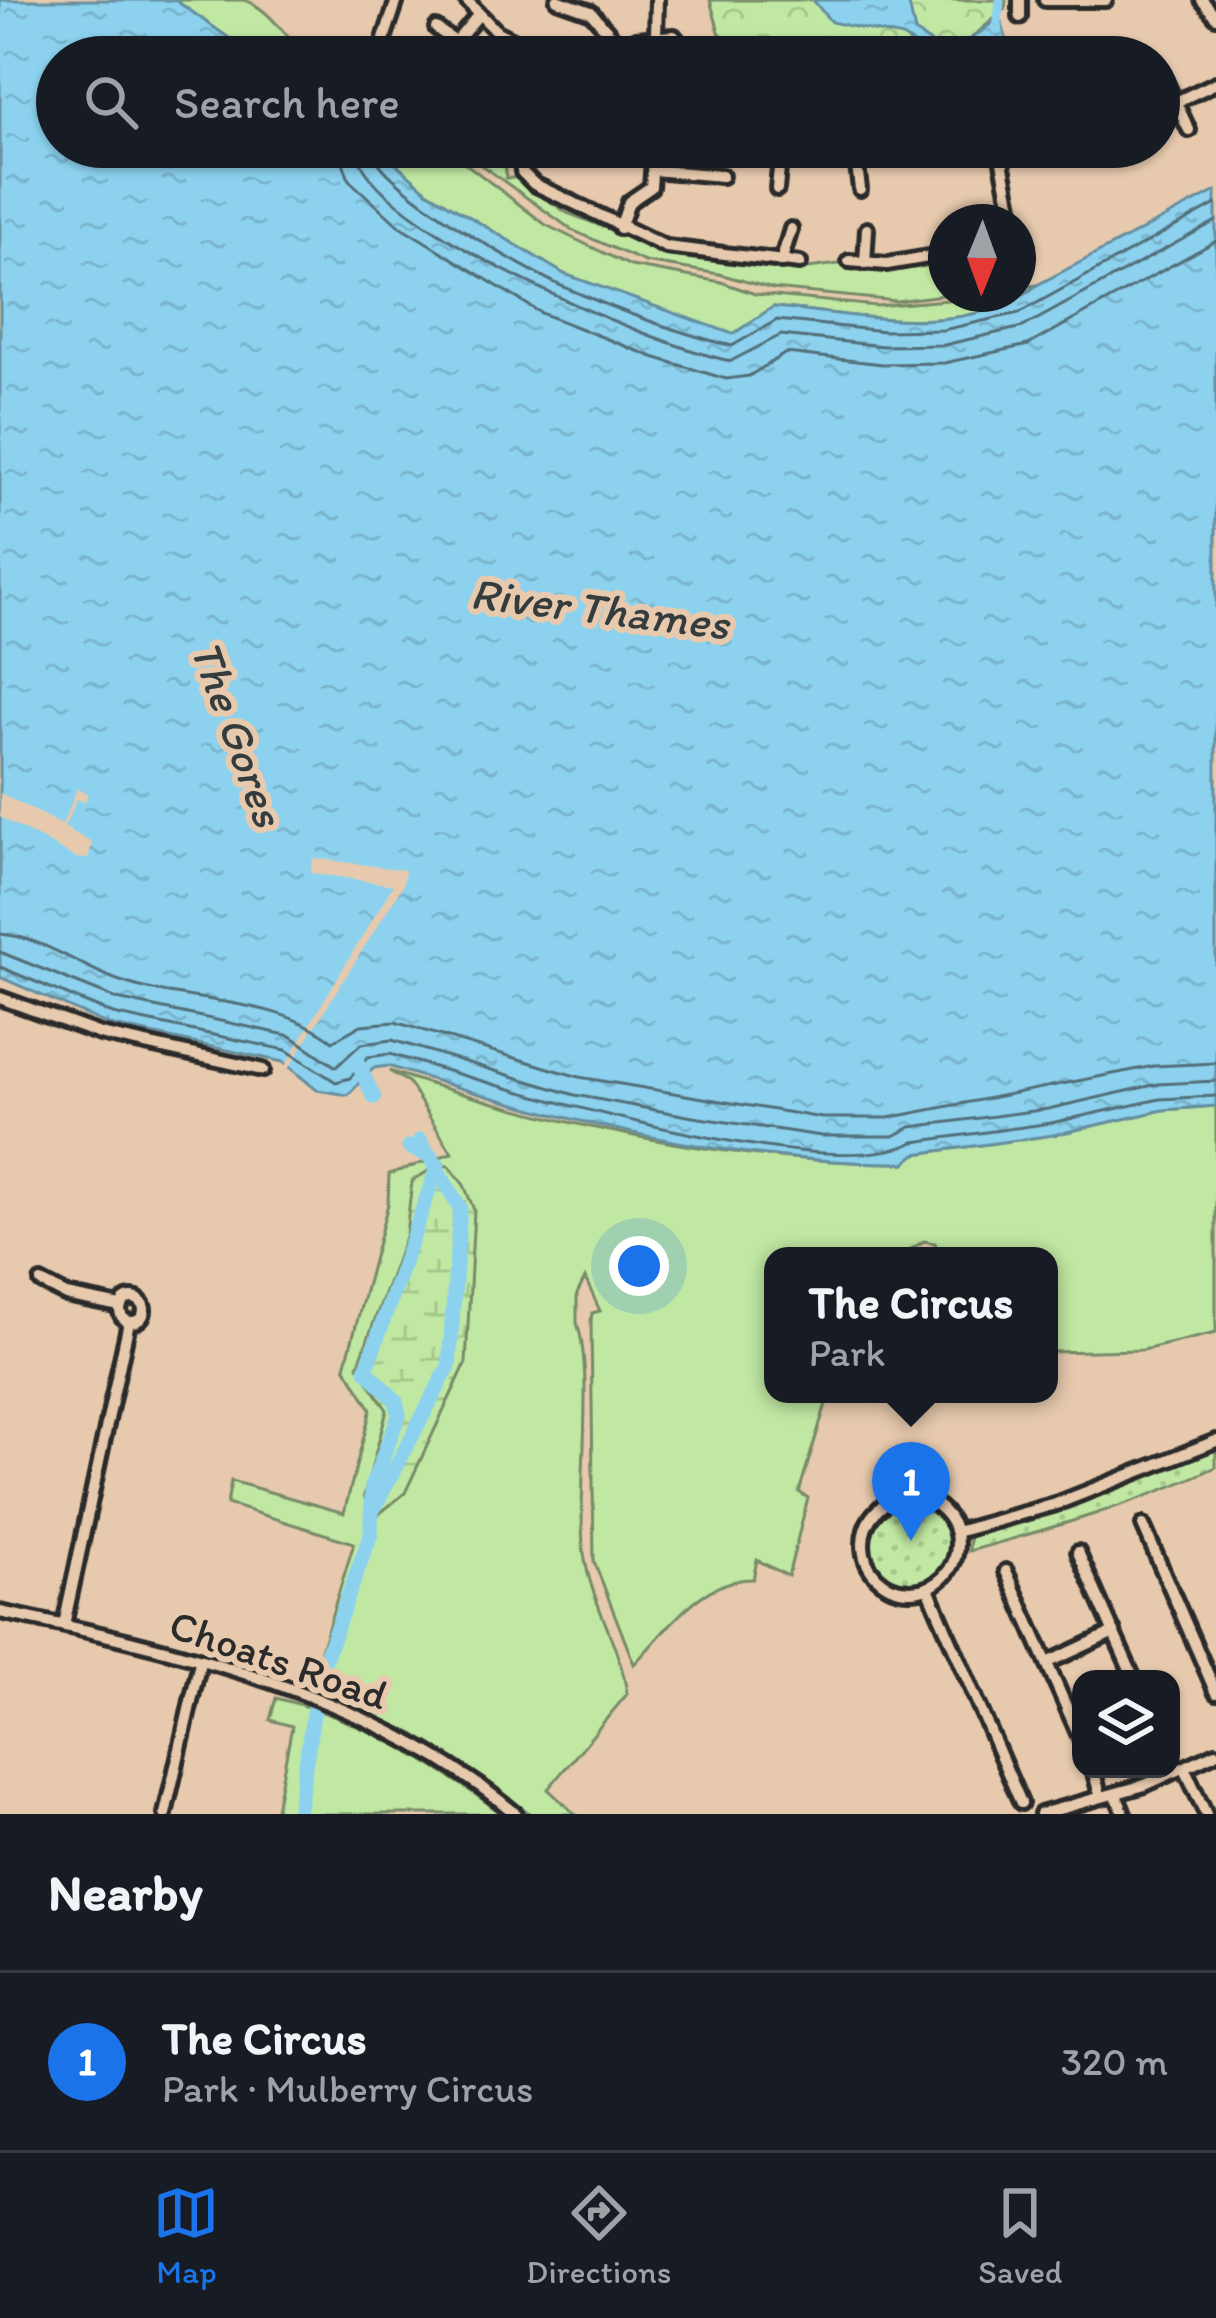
<!DOCTYPE html>
<html lang="en">
<head>
<meta charset="utf-8">
<style>
	:root { --surface:#171b24; --page:#20242c; --text:#f1f3f6; --muted:#9ea1a6; --line:#363941; --accent:#1a73e8 }
	body { margin:0; font-family:Itim,sans-serif; background:var(--page); color:var(--text) }
	.controls { position:absolute; right:36px; bottom:36px; display:grid; overflow:hidden; border-radius:24px; box-shadow:0 3px 9px #0004 }
	.controls button { width:108px; height:108px; display:grid; place-items:center; padding:0; border:0; border-bottom:3px solid var(--line); background:var(--surface); color:var(--text); font:60px sans-serif }
	.compass { position:absolute; left:928px; top:204px; width:108px; height:108px; border-radius:50%; background:var(--surface); box-shadow:0 3px 9px #0004; rotate:181deg }
	.you { position:absolute; left:639px; top:1266px; width:42px; height:42px; margin:-30px; border:9px solid #fff; border-radius:50%; background:#1a73e8; box-shadow:0 0 0 18px #1a73e833 }
	.badge { display:grid; place-items:center; width:78px; height:78px; border-radius:50%; background:var(--accent); color:#fff; font-size:39px; font-weight:700 }
	.pin { position:absolute; translate:-50% -99px; filter:drop-shadow(0 3px 6px #0008) }
	.pin::after { content:''; position:absolute; top:63px; width:42px; height:36px; background:inherit; clip-path:polygon(0 0,100% 0,50% 100%) }
	.popup { position:absolute; left:764px; top:1247px; width:294px; height:156px; box-sizing:border-box; display:grid; place-content:center; border-radius:24px; background:var(--surface); filter:drop-shadow(0 3px 9px #0005); font-size:39px; white-space:nowrap; color:var(--muted) }
	.popup b { font-size:45px; color:var(--text) }
	.popup::after { content:''; position:absolute; left:50%; top:100%; margin-left:-24px; border:24px solid transparent; border-top-color:var(--surface) }
	.list { margin:0; padding:0; list-style:none }
	h2 { display:flex; justify-content:space-between; align-items:center; height:156px; margin:0; padding:0 48px; font-size:51px }
	h2 small { font-size:39px; font-weight:400; color:var(--muted) }
	.list li { display:grid; grid-template-columns:78px 1fr auto; gap:36px; align-items:center; box-sizing:border-box; height:180px; padding:0 48px; border-top:3px solid var(--line) }
	.list b { display:block; font-size:45px; white-space:nowrap }
	.list p { margin:0; font-size:39px; white-space:nowrap; color:var(--muted) }
	.list em { font-size:39px; font-style:normal; color:var(--muted) }
	.icon { flex:none; width:66px; height:66px; fill:none; stroke:currentColor; stroke-width:2; stroke-linecap:round; stroke-linejoin:round }
	.map { position:relative; flex:none; width:1216px; height:1814px; overflow:hidden }
	.search { position:absolute; background:var(--surface); box-shadow:0 3px 9px #0004; left:36px; right:36px; top:36px; height:132px; display:flex; align-items:center; gap:30px; box-sizing:border-box; padding:0 42px; border-radius:66px; color:var(--muted); font-size:45px }
	.sheet { height:336px; background:var(--surface) }
	nav { display:flex; justify-content:space-around; align-items:center; box-sizing:border-box; height:168px; border-top:3px solid var(--line); background:var(--surface); font-size:33px; color:var(--muted) }
	nav a { display:grid; justify-items:center; gap:6px }
	nav .on { color:var(--accent) }
	.map>svg:first-child { display:block }
	.green { fill:#c1e8a3; stroke:#768a67; stroke-width:3 }
	.forest { fill:url(#forest-crowns); stroke:#768a67; stroke-width:3 }
	.wetland { fill:url(#wetland-marsh); stroke:#768a67; stroke-width:3 }
	.park { fill:url(#park-dots); stroke:#768a67; stroke-width:3 }
	.water { fill:url(#water-ripples); stroke:#658fa0; stroke-width:3 }
	.pier { fill:#e7caae }
	.lines { fill:none; stroke-linecap:round; stroke-linejoin:round }
	.shore { stroke:#526e79; stroke-width:3 }
	.canal { stroke:#8cd2ee; stroke-width:9 }
	.river { stroke:#8cd2ee; stroke-width:15 }
	.minor-casing { stroke:#2b2b2b; stroke-width:20 }
	.minor { stroke:#e7caae; stroke-width:10 }
	.labels { text-anchor:middle; stroke-width:12; stroke-linejoin:round; paint-order:stroke }
	.street-label { font-size:42px; fill:#2b2b2b; stroke:#e7caae }
	.water-label { font-size:45px; font-style:italic; fill:#353c3e; stroke:#e7caae }
</style>
</head>
<body>
<div class="map">
<svg width="1216" height="1814" viewBox="0 0 1216 1814">
	<defs>
		<pattern id="forest-crowns" width="20" height="18" patternUnits="userSpaceOnUse" patternTransform="scale(3)"><rect width="20" height="18" fill="#c1e8a3"/><path d="M2 6a3 3 0 1 1 6 0M12 15a3 3 0 1 1 6 0" fill="none" stroke="#a6c78c"/></pattern>
		<pattern id="wetland-marsh" width="20" height="14" patternUnits="userSpaceOnUse" patternTransform="scale(3)"><rect width="20" height="14" fill="#c1e8a3"/><path d="M1 5h8M5 5V1M11 12h8M15 12V8" fill="none" stroke="#a6c78c"/></pattern>
		<pattern id="park-dots" width="8" height="8" patternUnits="userSpaceOnUse" patternTransform="scale(3)"><rect width="8" height="8" fill="#c1e8a3"/><path d="M2 2h.1M6 6h.1" fill="none" stroke="#a6c78c" stroke-width="1.8" stroke-linecap="round"/></pattern>
		<pattern id="water-ripples" width="26" height="14" patternUnits="userSpaceOnUse" patternTransform="scale(3)"><rect width="26" height="14" fill="#8cd2ee"/><path d="M2 4q2-2 4 0t4 0M15 11q2-2 4 0t4 0" fill="none" stroke="#79b4cc"/></pattern>
	</defs>
	<rect width="100%" height="100%" fill="#e7caae"/>
	<filter id="ink" filterUnits="userSpaceOnUse"><feTurbulence type="fractalNoise" baseFrequency=".00833" numOctaves="2"/><feDisplacementMap in="SourceGraphic" scale="24" xChannelSelector="R" yChannelSelector="G"/><feConvolveMatrix kernelMatrix="1 2 1 2 8 2 1 2 1" color-interpolation-filters="sRGB"/></filter>
	<g filter="url(#ink)">
		<g class="green">
			<path d="M 175,0 C 195,0 225,0 244,0 C 270,8 287,40 308,57 L 256,57 Z"/>
			<path d="M 377,147 L 444,147 L 546,225 L 631,266 L 721,282 L 755,294 L 876,306 L 1018,294 L 1018,287 L 1037,285 C 966,341 856,314 773,307 L 733,335 L 564,274 L 427,191 Z"/>
			<polygon points="456,147 483,147 505,167 506,178 516,178 567,213 666,251 800,269 839,264 891,270 946,258 946,294 951,294 896,301 773,289 719,274 645,262 572,230"/>
			<path d="M 389,1071 C 549,1124 730,1164 905,1163 L 915,1154 L 1053,1135 L 1163,1110 L 1216,1106 L 1216,1333 L 1143,1350 L 1049,1352 L 1049,1256 L 941,1256 L 935,1243 L 924,1241 L 900,1256 L 773,1256 L 773,1394 L 829,1394 L 799,1492 L 808,1498 L 788,1576 L 757,1560 L 753,1579 C 700,1579 668,1629 634,1664 L 594,1561 L 591,1321 L 592,1313 L 600,1311 L 585,1278 L 577,1294 L 577,1323 C 594,1372 578,1486 583,1544 C 587,1598 620,1641 627,1694 L 548,1789 L 575,1814 L 531,1814 L 414,1734 L 310,1686 L 354,1543 L 227,1504 L 231,1481 L 344,1513 L 371,1409 L 345,1367 L 388,1204 L 389,1174 L 452,1153 L 408,1082 Z"/>
			<path d="M 276,1698 C 359,1718 435,1763 502,1814 L 275,1814 L 292,1726 L 270,1720 Z"/>
		</g>
		<polygon class="forest" points="710,0 1006,0 1005,9 960,48 1004,57 744,57 719,32"/>
		<polygon class="wetland" points="438,1165 449,1166 464,1185 474,1210 466,1363 405,1493 374,1518 364,1496 387,1410 358,1366 406,1234 412,1181"/>
		<g class="park">
			<path d="M 1216,1446 L 1216,1467 C 1137,1504 1052,1528 969,1551 L 970,1534 L 1053,1511 Z"/>
			<circle cx="910" cy="1543" r="40"/>
		</g>
		<g class="water">
			<path d="M 0,0 L 175,0 L 256,57 L 57,57 L 57,147 L 377,147 L 427,191 L 564,274 L 733,334 L 773,307 C 856,314 966,341 1037,285 L 1216,191 L 1216,1106 L 1163,1110 L 1053,1135 L 916,1154 L 905,1163 C 727,1164 557,1120 388,1066 L 374,1068 L 348,1095 L 317,1090 L 283,1062 L 109,1025 L 0,977 Z"/>
			<polygon points="813,0 908,0 915,32 935,46 959,48 1000,17 1008,45 1043,57 935,57 902,37 831,22"/>
		</g>
		<g class="pier">
			<polygon points="77,789 88,794 85,802 77,799 64,827 92,843 88,859 76,858 0,817 0,793 62,825"/>
			<polygon points="313,858 405,870 403,885 287,1071 283,1069 393,885 311,873"/>
		</g>
		<g class="lines">
			<g class="shore">
				<polyline points="338,147 349,180 398,225 541,313 653,357 726,379 749,376 786,353 882,364 944,363 1028,345 1216,241"/>
				<path d="M 356,147 C 360,223 660,348 731,361 L 781,335 L 883,346 L 944,345 L 1023,327 L 1216,221"/>
				<path d="M 371,147 C 375,184 527,271 564,287 C 619,311 675,332 732,346 L 777,320 L 884,331 L 943,330 L 1019,313 L 1216,204"/>
				<path d="M 0,934 C 41,936 82,968 120,981 C 190,1005 272,995 333,1041 L 361,1025 L 395,1022 L 579,1077 L 822,1118 L 888,1118 L 1154,1066 L 1216,1063"/>
				<polyline points="0,952 117,999 291,1036 336,1067 361,1044 392,1040 575,1095 693,1117 821,1136 894,1136 911,1127 1048,1109 1158,1084 1216,1081"/>
				<path d="M 0,967 L 113,1014 L 286,1050 L 336,1082 L 350,1078 L 368,1057 L 390,1054 C 491,1084 826,1188 914,1142 L 1051,1123 L 1160,1099 L 1216,1096"/>
			</g>
			<polyline class="canal" points="997,30 1000,0"/>
			<g class="river">
				<polyline points="357,1062 374,1097"/>
				<polyline points="409,1147 432,1157"/>
				<polyline points="372,1512 449,1366 460,1208 420,1140"/>
				<polyline points="298,1814 319,1675 371,1534 372,1485 399,1415 396,1401 366,1370 438,1165"/>
			</g>
			<defs>
				<g id="minor">
					<polyline points="466,0 497,32 548,57"/>
					<polyline points="557,0 591,12 620,46"/>
					<polyline points="1045,0 1106,0"/>
					<polyline points="1202,0 1216,17"/>
					<polyline points="1020,17 1020,0"/>
					<polyline points="436,28 476,57"/>
					<polyline points="656,36 657,0"/>
					<polyline points="456,42 479,14"/>
					<polyline points="378,57 397,0"/>
					<polyline points="600,57 636,39 674,36 691,57"/>
					<polyline points="1159,68 1189,130"/>
					<polyline points="1159,110 1216,83"/>
					<polyline points="634,147 653,152"/>
					<polyline points="809,147 919,156 927,147"/>
					<polyline points="999,147 1014,222"/>
					<polyline points="855,150 860,189"/>
					<polyline points="521,157 522,172 534,184 666,247 800,263"/>
					<polyline points="653,170 722,176"/>
					<polyline points="777,189 781,147"/>
					<polyline points="620,228 629,202 651,187 654,147"/>
					<polyline points="849,261 887,264 946,254"/>
					<polyline points="781,262 791,229"/>
					<polyline points="865,263 867,229"/>
					<polyline points="0,998 100,1034 263,1070"/>
					<polyline points="41,1282 66,1295 120,1306"/>
					<circle cx="132" cy="1310" r="12"/>
					<circle cx="910" cy="1544" r="47"/>
					<polyline points="1143,1525 1216,1693"/>
					<polyline points="956,1532 1056,1504 1216,1441"/>
					<polyline points="1078,1552 1134,1679"/>
					<polyline points="1006,1571 1081,1740"/>
					<polyline points="928,1588 1021,1803"/>
					<path d="M 0,1612 C 177,1649 374,1694 516,1814"/>
					<polyline points="64,1625 129,1322"/>
					<polyline points="1047,1663 1114,1632"/>
					<polyline points="1093,1769 1099,1791"/>
					<polyline points="1185,1769 1206,1814"/>
					<polyline points="1116,1795 1124,1814"/>
					<polyline points="165,1814 200,1662"/>
					<polyline points="1041,1814 1145,1785 1216,1753"/>
				</g>
			</defs>
			<use href="#minor" class="minor-casing"/>
			<use href="#minor" class="minor"/>
		</g>
	</g>
	<g class="labels">
		<g class="street-label">
			<text transform="translate(279 1659) rotate(19)" y="15">Choats Road</text>
		</g>
		<g class="water-label">
			<text transform="translate(600 608) rotate(7)" y="16">River Thames</text>
			<text transform="translate(238 733) rotate(70)" y="16">The Gores</text>
		</g>
	</g>
</svg>
<div class="controls">
<button><svg class="icon" aria-label="layers" viewBox="0 0 24 24"><path d="M12 4l9 5-9 5-9-5zM3 14l9 5 9-5"/></svg></button>
</div>
<svg class="compass" viewBox="-18 -18 36 36"><path d="M0-13l5 13h-10z" fill="#e53935"/><path d="M0 13l5-13h-10z" fill="#9ea1a6"/></svg>
<div class="you"></div>
<div class="pin badge" style="left:911px;top:1541px">1</div>
<div class="popup"><b>The Circus</b>Park</div>
<div class="search"><svg class="icon" aria-label="search" viewBox="0 0 24 24"><circle cx="10" cy="10" r="6"/><path d="M15 15l6 6"/></svg>Search here</div>
</div>
<section class="sheet">
<h2>Nearby<small></small></h2>
<ul class="list">
<li><span class="badge">1</span><div><b>The Circus</b><p>Park · Mulberry Circus</p></div><em>320 m</em></li>
</ul>
</section>
<nav>
<a class="on"><svg class="icon" aria-label="map" viewBox="0 0 24 24"><path d="M3 6l6-2 6 2 6-2v14l-6 2-6-2-6 2zM9 4v14M15 6v14"/></svg>Map</a>
<a><svg class="icon" aria-label="directions" viewBox="0 0 24 24"><path d="M12 3l9 9-9 9-9-9zM9 14v-3h6M13 9l2 2-2 2"/></svg>Directions</a>
<a><svg class="icon" aria-label="saved" viewBox="0 0 24 24"><path d="M7 4h10v16l-5-4-5 4z"/></svg>Saved</a>
</nav>
</body>
</html>
